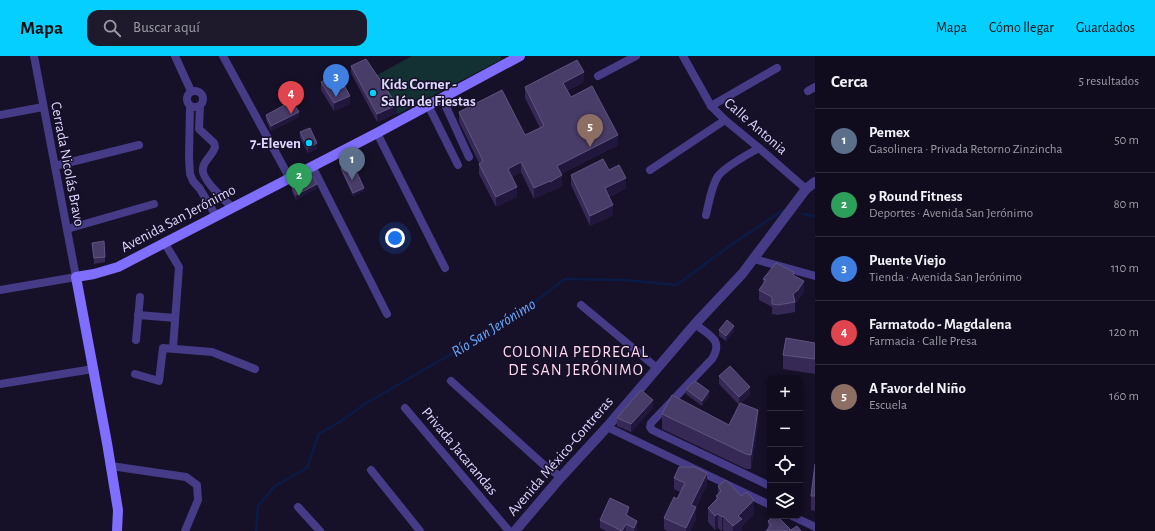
<!DOCTYPE html>
<html lang="es">
<head>
<meta charset="utf-8">
<style>
	:root { --surface:#100c1e; --page:#1e1a2b; --text:#f1f3f6; --muted:#9c9ba4; --line:#302c3c; --accent:#04cffe }
	body { margin:0; font-family:"Alegreya Sans",sans-serif; background:var(--page); color:var(--text) }
	.controls { position:absolute; right:12px; bottom:12px; display:grid; overflow:hidden; border-radius:8px; box-shadow:0 2px 6px #0003 }
	.controls button { width:36px; height:36px; display:grid; place-items:center; padding:0; border:0; border-bottom:1px solid var(--line); background:var(--surface); color:var(--text); font:20px sans-serif }
	.you { position:absolute; left:395px; top:182px; width:14px; height:14px; margin:-10px; border:3px solid #fff; border-radius:50%; background:#1a73e8; box-shadow:0 0 0 6px #1a73e833 }
	.badge { display:grid; place-items:center; width:26px; height:26px; border-radius:50%; background:var(--accent); color:#fff; font-size:13px; font-weight:700 }
	.pin { position:absolute; translate:-50% -33px; filter:drop-shadow(0 1px 2px #0008) }
	.pin::after { content:''; position:absolute; top:21px; width:14px; height:12px; background:inherit; clip-path:polygon(0 0,100% 0,50% 100%) }
	.list { margin:0; padding:0; list-style:none }
	h2 { display:flex; justify-content:space-between; align-items:center; height:52px; margin:0; padding:0 16px; font-size:17px }
	h2 small { font-size:13px; font-weight:400; color:var(--muted) }
	.list li { display:grid; grid-template-columns:26px 1fr auto; gap:12px; align-items:center; box-sizing:border-box; height:64px; padding:0 16px; border-top:1px solid var(--line) }
	.list b { display:block; font-size:15px; white-space:nowrap }
	.list p { margin:0; font-size:13px; white-space:nowrap; color:var(--muted) }
	.list em { font-size:13px; font-style:normal; color:var(--muted) }
	.icon { flex:none; width:22px; height:22px; fill:none; stroke:currentColor; stroke-width:2; stroke-linecap:round; stroke-linejoin:round }
	.map { position:relative; flex:none; width:815px; height:475px; overflow:hidden }
	header { display:flex; align-items:center; gap:24px; box-sizing:border-box; height:56px; padding:0 20px; background:var(--accent); color:#111 }
	header strong { font-size:19px }
	nav { display:flex; gap:22px; margin-inline-start:auto; font-size:14px }
	.search { width:280px; height:36px; background:var(--page); display:flex; align-items:center; gap:10px; box-sizing:border-box; padding:0 14px; border-radius:12px; color:var(--muted); font-size:15px }
	main { display:flex }
	aside { flex:1; background:var(--surface) }
	.map>svg:first-child { display:block }
	.green { fill:#133032 }
	.lines { fill:none; stroke-linecap:round; stroke-linejoin:round }
	.stream { stroke:#0b1b46; stroke-width:2.5 }
	.minor { stroke:#453b87; stroke-width:8 }
	.tertiary { stroke:#453b87; stroke-width:10 }
	.secondary { stroke:#7f6eff; stroke-width:10 }
	.wall { fill:#362956 }
	.shaded-wall { fill:#21173c }
	.building { fill:#483c68; stroke:#605480 }
	.poi-dot { fill:#04cffe; stroke:#161028; stroke-width:1.5 }
	.labels { text-anchor:middle; stroke-width:3; stroke-linejoin:round; paint-order:stroke }
	.poi-label { font-size:15px; font-weight:bold; fill:#dfd7ff; stroke:#161028; text-anchor:start }
	.street-label { font-size:15px; fill:#dfd7ff; stroke:#161028 }
	.water-label { font-size:16px; font-style:italic; fill:#65aaff; stroke:#161028 }
	.neighbourhood-label { font-size:16px; letter-spacing:1px; fill:#ffd9ee; stroke:#161028 }
</style>
</head>
<body>
<header>
<strong>Mapa</strong>
<div class="search"><svg class="icon" aria-label="search" viewBox="0 0 24 24"><circle cx="10" cy="10" r="6"/><path d="M15 15l6 6"/></svg>Buscar aquí</div>
<nav><a>Mapa</a><a>Cómo llegar</a><a>Guardados</a></nav>
</header>
<main>
<div class="map">
<svg width="815" height="475" viewBox="0 0 815 475">
	<rect width="100%" height="100%" fill="#161028"/>
	<polygon class="green" points="412,0 500,0 502,3 398,58 377,19"/>
	<g class="lines">
		<g class="stream">
			<polyline points="803,158 815,160"/>
			<polyline points="256,475 258,450 275,430 307,412 319,378 343,364 363,349 512,263 565,223 624,224 677,229 728,191 782,155 785,156"/>
		</g>
		<g class="minor">
			<polyline points="175,0 191,35"/>
			<polyline points="223,0 289,121"/>
			<polyline points="683,0 711,50 725,64 759,92 806,133"/>
			<polyline points="598,20 636,0"/>
			<circle cx="195" cy="43" r="8"/>
			<polyline points="808,35 815,31"/>
			<polyline points="442,42 469,101"/>
			<polyline points="428,49 458,109"/>
			<polyline points="190,50 189,101 190,118 193,125 200,133 216,160"/>
			<path d="M 200,50 L 199,73 L 214,87 L 215,91 C 213,99 204,104 203,112 C 200,122 225,145 232,151"/>
			<polyline points="711,50 777,12"/>
			<polyline points="0,59 43,51"/>
			<polyline points="377,77 445,212"/>
			<polyline points="55,110 139,89"/>
			<polyline points="312,110 387,258"/>
			<polyline points="650,114 725,64"/>
			<path d="M 706,159 C 709,147 711,131 718,120 C 727,109 747,99 759,92"/>
			<polyline points="67,173 154,148"/>
			<polyline points="164,186 179,211 173,292"/>
			<polyline points="754,203 815,220"/>
			<polyline points="0,234 76,221 34,0"/>
			<polyline points="581,249 657,312"/>
			<polyline points="138,259 175,262"/>
			<path d="M 695,268 C 709,279 724,284 712,303 L 651,367 L 650,371 L 652,374 L 770,430"/>
			<polyline points="136,284 140,241"/>
			<polyline points="135,318 159,325 163,292 212,296 255,313"/>
			<polyline points="451,325 545,410 561,421"/>
			<polyline points="0,328 93,313"/>
			<polyline points="405,352 509,475"/>
			<polyline points="607,371 770,449"/>
			<polyline points="111,410 186,421 197,429 198,444 185,475"/>
			<polyline points="371,414 420,475"/>
			<polyline points="298,451 320,475"/>
			<polyline points="792,460 815,471"/>
		</g>
		<polyline class="tertiary" points="515,475 561,421 607,371 695,268 742,218 806,133 815,126"/>
		<polyline class="secondary" points="117,475 118,454 107,387 76,221 94,218 118,211 377,77 520,0"/>
	</g>
	<g class="wall">
		<polygon points="351,10 397,57 377,66 351,17"/>
		<polygon points="321,26 350,48 334,55 321,34"/>
		<polygon points="584,26 567,35 571,41 618,89 561,118 562,130 550,136 550,135 534,143 521,116 512,121 517,141 496,151 479,118 479,107 459,66 459,56 525,79 540,72 525,42 525,31"/>
		<polygon points="266,59 299,61 271,75 266,64"/>
		<polygon points="300,76 317,93 308,97 300,82"/>
		<polygon points="341,112 364,135 353,140 341,114"/>
		<polygon points="609,114 626,132 609,141 613,159 590,170 571,129 571,119"/>
		<polygon points="292,131 317,132 296,144 292,136"/>
		<polygon points="92,187 105,201 105,206 94,208"/>
		<polygon points="794,220 804,236 798,244 795,247 795,256 778,259 772,258 772,251 759,244 759,234 763,227 763,223"/>
		<polygon points="719,274 734,275 726,285 719,280"/>
		<polygon points="815,287 815,318 783,313 783,299"/>
		<polygon points="719,320 750,338 739,349 719,328"/>
		<polygon points="686,333 709,340 702,350 686,338"/>
		<polygon points="653,352 631,376 617,370 617,362"/>
		<polygon points="662,358 729,369 758,368 751,413 746,413 662,373"/>
		<polygon points="815,408 815,455 811,454 811,440"/>
		<polygon points="674,422 707,428 696,451 696,463 690,475 667,475 664,473 664,462 677,443 680,436 674,433"/>
		<polygon points="718,430 754,458 742,470 742,475 724,475 723,474 721,475 718,472 715,474 708,466 708,452 716,443 716,440 718,438"/>
		<polygon points="629,459 629,461 637,472 636,475 606,475 600,472 600,464"/>
		<polygon points="768,465 791,474 768,473"/>
	</g>
	<g class="shaded-wall">
		<polygon points="584,16 584,26 563,37 563,27"/>
		<polygon points="350,40 350,48 334,55 334,47"/>
		<polygon points="397,49 397,57 377,66 377,58"/>
		<polygon points="299,56 299,61 271,75 271,70"/>
		<polygon points="618,79 618,89 557,120 557,110"/>
		<polygon points="317,87 317,93 308,97 308,92"/>
		<polygon points="521,106 521,116 508,123 508,113"/>
		<polygon points="562,119 562,130 550,136 550,126"/>
		<polygon points="626,122 626,132 605,142 605,132"/>
		<polygon points="550,125 550,135 534,143 534,132"/>
		<polygon points="317,128 317,132 296,144 296,139"/>
		<polygon points="517,131 517,141 496,151 496,141"/>
		<polygon points="364,132 364,135 353,140 353,137"/>
		<polygon points="613,149 613,159 590,170 590,160"/>
		<polygon points="804,225 804,236 798,244 795,247 793,238"/>
		<polygon points="734,270 734,275 726,285 726,280"/>
		<polygon points="750,331 750,338 739,349 739,341"/>
		<polygon points="709,335 709,340 702,350 702,345"/>
		<polygon points="653,344 653,352 631,376 631,368"/>
		<polygon points="758,354 758,368 751,413 751,399"/>
		<polygon points="707,417 707,428 691,461 691,449"/>
		<polygon points="754,444 754,458 742,470 742,475 733,475 733,470 738,460"/>
		<polygon points="629,451 629,459 626,467 626,459"/>
		<polygon points="696,451 696,463 690,475 686,475 686,472"/>
		<polygon points="718,458 718,472 715,474 715,460"/>
		<polygon points="723,460 723,474 722,475 722,461"/>
		<polygon points="637,465 637,472 636,475 634,475 634,472"/>
		<polygon points="626,468 626,475 622,475"/>
	</g>
	<g class="building">
		<polygon points="366,3 397,49 377,58 351,10"/>
		<polygon points="577,4 584,16 563,27 571,41 592,30 618,79 557,110 562,119 550,126 550,125 534,132 521,106 508,113 517,131 496,141 479,108 483,105 459,56 502,34 525,79 544,70 525,31"/>
		<polygon points="338,18 350,40 334,47 321,26"/>
		<polygon points="292,45 299,56 271,70 266,59"/>
		<polygon points="310,72 317,87 308,92 300,76"/>
		<polygon points="603,103 609,114 619,109 626,122 605,132 613,149 590,160 571,119"/>
		<polygon points="352,106 364,132 353,137 341,112"/>
		<polygon points="313,120 317,128 296,139 292,131"/>
		<polygon points="104,185 105,201 94,202 92,187"/>
		<polygon points="776,207 794,216 793,219 804,225 798,234 793,238 795,246 778,249 772,248 772,241 759,234 766,224 763,223"/>
		<polygon points="727,264 734,270 726,280 719,274"/>
		<polygon points="786,282 815,287 815,303 783,299"/>
		<polygon points="730,310 750,331 739,341 719,320"/>
		<polygon points="695,325 709,335 702,345 686,333 692,327 693,327"/>
		<polygon points="641,334 653,344 631,368 617,362"/>
		<polygon points="672,339 729,369 740,347 758,354 751,399 746,398 662,358"/>
		<polygon points="815,408 815,440 811,440"/>
		<polygon points="679,411 694,411 707,417 691,449 696,451 686,472 664,462 674,441 677,443 685,427 674,422"/>
		<polygon points="726,424 741,440 747,436 754,444 738,460 742,463 733,470 723,460 722,461 718,458 715,460 708,452 718,442 716,440 721,435 718,430"/>
		<polygon points="610,442 629,451 626,459 637,465 634,472 626,468 622,475 600,464"/>
		<polygon points="774,460 777,460 791,474 797,470 801,475 766,475 771,469 768,465"/>
	</g>
	<g class="poi-dot">
		<circle cx="373" cy="37" r="4"/>
		<circle cx="309" cy="87" r="4"/>
	</g>
	<g class="labels">
		<g class="poi-label">
			<text x="381" y="33">Kids Corner -<tspan x="381" dy="17">Salón de Fiestas</tspan></text>
			<text x="301" y="92" text-anchor="end">7-Eleven</text>
		</g>
		<g class="street-label">
			<text transform="translate(756 70) rotate(41)" y="5">Calle Antonia</text>
			<text transform="translate(68 108) rotate(79)" y="5">Cerrada Nicolás Bravo</text>
			<text transform="translate(178 162) rotate(-28)" y="5">Avenida San Jerónimo</text>
			<text transform="translate(460 395) rotate(50)" y="5">Privada Jacarandas</text>
			<text transform="translate(560 400) rotate(-49)" y="5">Avenida México-Contreras</text>
		</g>
		<g class="water-label">
			<text transform="translate(493 271) rotate(-32)" y="6">Río San Jerónimo</text>
		</g>
		<g class="neighbourhood-label">
			<text x="576" y="301">COLONIA PEDREGAL<tspan x="576" dy="18">DE SAN JERÓNIMO</tspan></text>
		</g>
	</g>
</svg>
<div class="controls">
<button>+</button>
<button>−</button>
<button><svg class="icon" aria-label="locate" viewBox="0 0 24 24"><circle cx="12" cy="12" r="6"/><path d="M12 2v4M12 18v4M2 12h4M18 12h4"/></svg></button>
<button><svg class="icon" aria-label="layers" viewBox="0 0 24 24"><path d="M12 4l9 5-9 5-9-5zM3 14l9 5 9-5"/></svg></button>
</div>
<div class="you"></div>
<div class="pin badge" style="left:352px;top:124px;background:#5c6f8a">1</div>
<div class="pin badge" style="left:299px;top:140px;background:#2e9e5b">2</div>
<div class="pin badge" style="left:336px;top:41px;background:#3f7fe0">3</div>
<div class="pin badge" style="left:291px;top:58px;background:#e0444e">4</div>
<div class="pin badge" style="left:590px;top:91px;background:#8d6e63">5</div>
</div>
<aside>
<h2>Cerca<small>5 resultados</small></h2>
<ul class="list">
<li><span class="badge" style="background:#5c6f8a">1</span><div><b>Pemex</b><p>Gasolinera · Privada Retorno Zinzincha</p></div><em>50 m</em></li>
<li><span class="badge" style="background:#2e9e5b">2</span><div><b>9 Round Fitness</b><p>Deportes · Avenida San Jerónimo</p></div><em>80 m</em></li>
<li><span class="badge" style="background:#3f7fe0">3</span><div><b>Puente Viejo</b><p>Tienda · Avenida San Jerónimo</p></div><em>110 m</em></li>
<li><span class="badge" style="background:#e0444e">4</span><div><b>Farmatodo - Magdalena</b><p>Farmacia · Calle Presa</p></div><em>120 m</em></li>
<li><span class="badge" style="background:#8d6e63">5</span><div><b>A Favor del Niño</b><p>Escuela</p></div><em>160 m</em></li>
</ul>
</aside>
</main>
</body>
</html>
